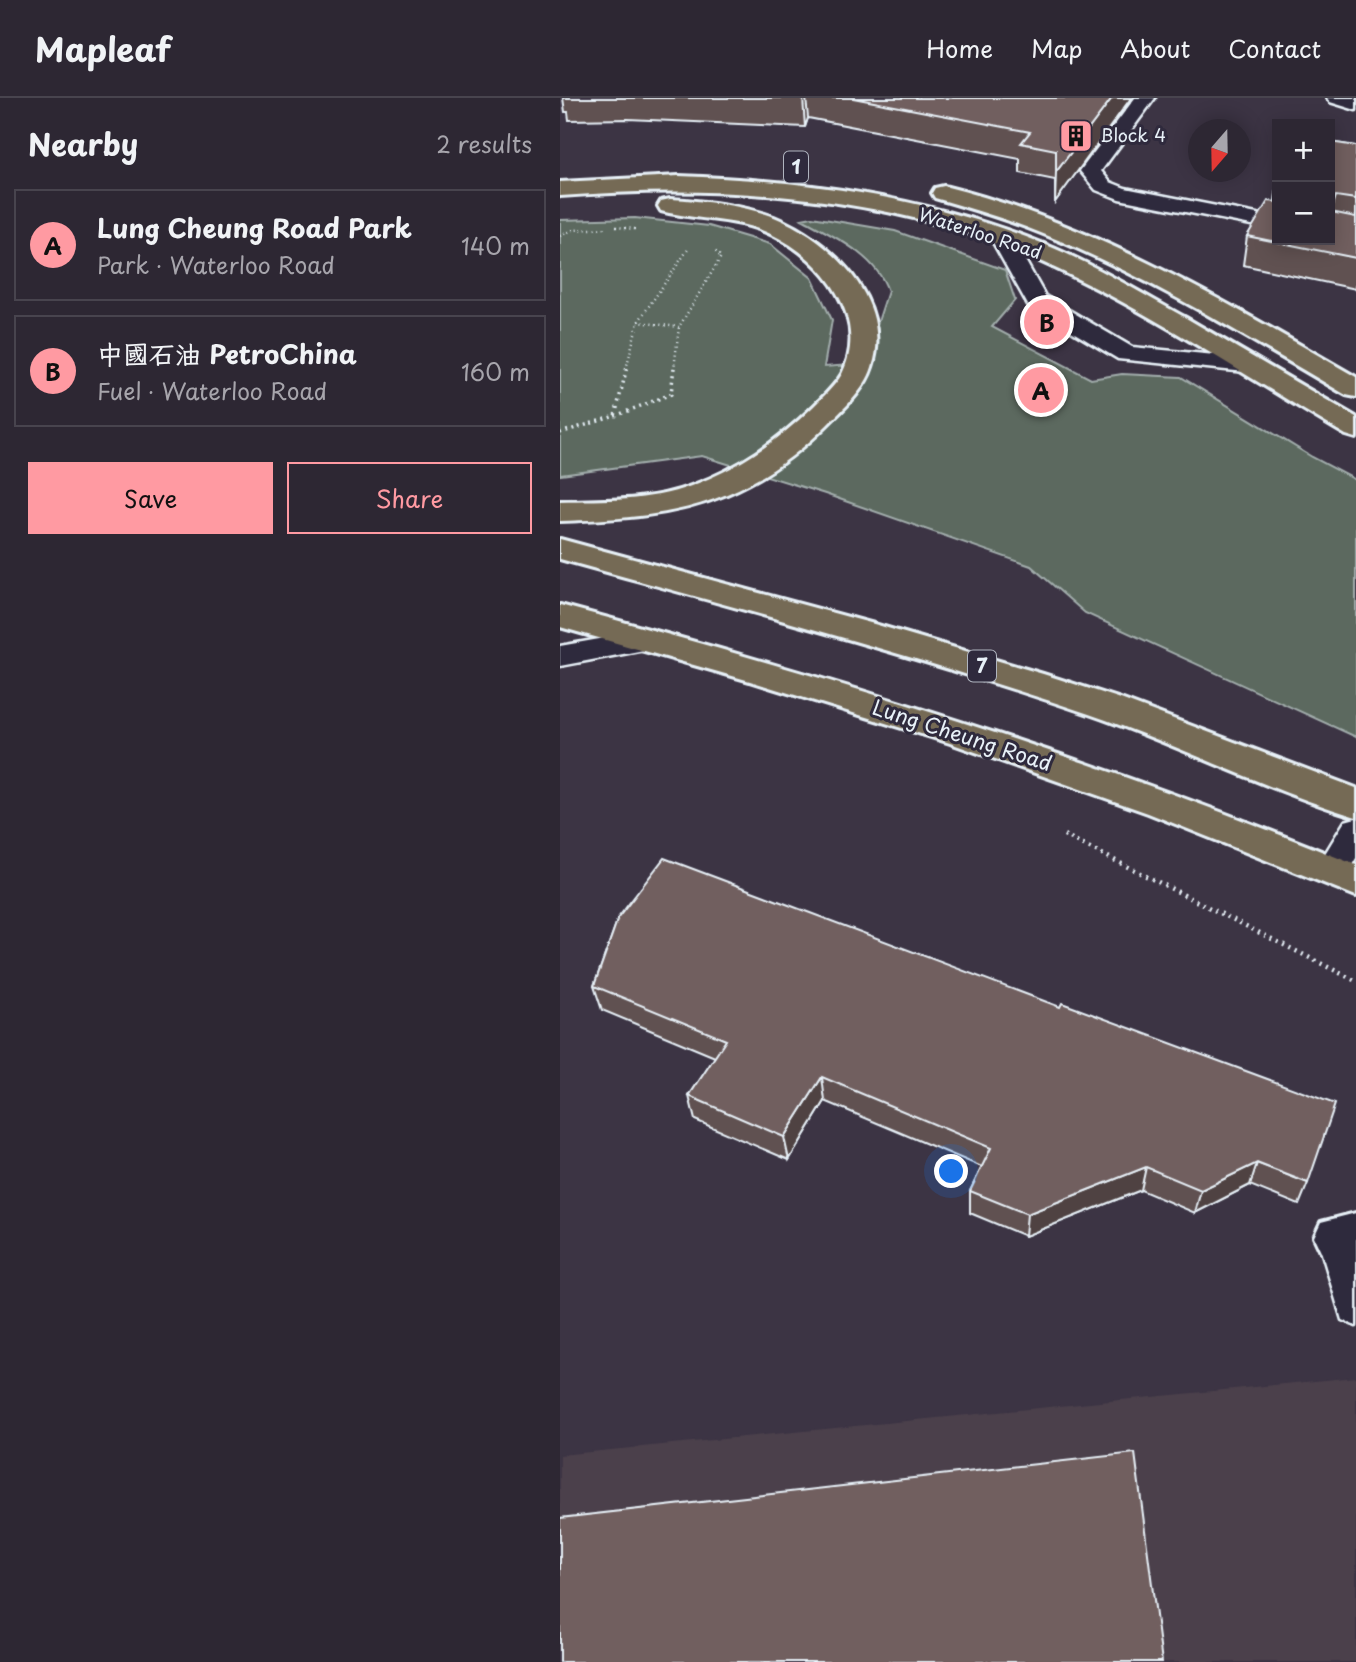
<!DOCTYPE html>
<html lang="en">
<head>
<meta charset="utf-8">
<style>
	:root { --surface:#2d2733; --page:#39333f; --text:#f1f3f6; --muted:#a7a5ac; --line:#48444e; --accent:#ff9aa2 }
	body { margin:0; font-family:"Playpen Sans","LXGW WenKai TC",sans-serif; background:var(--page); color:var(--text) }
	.controls { position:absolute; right:21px; top:21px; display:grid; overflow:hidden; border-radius:0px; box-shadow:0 4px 18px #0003 }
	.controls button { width:63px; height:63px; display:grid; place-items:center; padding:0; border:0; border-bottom:2px solid var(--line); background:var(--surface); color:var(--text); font:35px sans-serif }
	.compass { position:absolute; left:628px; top:21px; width:63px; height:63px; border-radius:50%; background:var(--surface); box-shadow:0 4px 18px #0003; rotate:200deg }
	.you { position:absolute; left:392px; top:1074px; width:24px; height:24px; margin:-18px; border:5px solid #fff; border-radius:50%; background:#1a73e8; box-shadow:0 0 0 10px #1a73e833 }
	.badge { display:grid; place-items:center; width:46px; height:46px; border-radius:50%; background:var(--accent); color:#111; font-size:23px; font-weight:700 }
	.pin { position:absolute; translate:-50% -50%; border:4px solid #fff; box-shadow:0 2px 7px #0006 }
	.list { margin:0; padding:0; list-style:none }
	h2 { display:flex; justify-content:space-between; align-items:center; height:91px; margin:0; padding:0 28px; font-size:30px }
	h2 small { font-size:23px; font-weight:400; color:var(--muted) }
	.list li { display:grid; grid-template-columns:46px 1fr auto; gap:21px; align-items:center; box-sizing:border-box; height:112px; margin:0 14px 14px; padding:0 14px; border:2px solid var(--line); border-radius:0px }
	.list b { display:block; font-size:26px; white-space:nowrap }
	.list p { margin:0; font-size:23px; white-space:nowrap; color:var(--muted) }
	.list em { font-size:23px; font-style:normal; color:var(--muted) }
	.actions { display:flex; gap:14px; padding:21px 28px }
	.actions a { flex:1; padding:16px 0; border:2px solid var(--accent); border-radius:0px; text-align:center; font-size:24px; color:var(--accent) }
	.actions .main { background:var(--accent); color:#111 }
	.map { position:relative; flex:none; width:796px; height:1564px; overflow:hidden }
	header { display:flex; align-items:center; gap:42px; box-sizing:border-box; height:98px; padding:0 35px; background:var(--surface); border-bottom:2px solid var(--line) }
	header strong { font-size:33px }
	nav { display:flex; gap:38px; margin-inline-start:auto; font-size:24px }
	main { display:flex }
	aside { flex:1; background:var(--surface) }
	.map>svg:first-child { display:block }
	.built { fill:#4c414c }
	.green { fill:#5b695f; stroke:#a2adac; stroke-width:2 }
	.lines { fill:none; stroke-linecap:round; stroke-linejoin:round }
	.lane-casing { stroke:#e8f1f8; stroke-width:5 }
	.street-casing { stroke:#e8f1f8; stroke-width:6 }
	.highway-casing { stroke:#e8f1f8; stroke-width:6 }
	.path-far2 { stroke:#e8f1f8; stroke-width:2.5; stroke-dasharray:1 3.5; stroke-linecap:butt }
	.path-far1 { stroke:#e8f1f8; stroke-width:3.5; stroke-dasharray:2 4.5; stroke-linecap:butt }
	.path { stroke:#e8f1f8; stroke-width:4.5; stroke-dasharray:2 5; stroke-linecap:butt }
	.lane { fill:#2f2a3d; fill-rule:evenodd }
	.street { fill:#2f2a3d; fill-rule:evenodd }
	.highway { fill:#756a55; fill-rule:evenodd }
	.wall { fill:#615151; stroke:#e8f1f8; stroke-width:2 }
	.shaded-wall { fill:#4f4242; stroke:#e8f1f8; stroke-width:2 }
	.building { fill:#715e5e; stroke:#e8f1f8; stroke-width:2 }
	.labels { text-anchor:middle; stroke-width:6; stroke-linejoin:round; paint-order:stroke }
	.far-poi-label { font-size:18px; fill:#e8f1f8; stroke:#2f2a3d; text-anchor:start }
	.far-street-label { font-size:18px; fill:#e8f1f8; stroke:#2f2a3d }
	.shield { fill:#2f2a3d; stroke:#b0b5c0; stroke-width:2 }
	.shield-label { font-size:19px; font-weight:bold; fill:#e8f1f8 }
	.street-label { font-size:21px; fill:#e8f1f8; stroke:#2f2a3d }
</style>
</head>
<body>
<header>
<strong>Mapleaf</strong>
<nav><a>Home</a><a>Map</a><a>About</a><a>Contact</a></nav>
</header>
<main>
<aside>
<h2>Nearby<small>2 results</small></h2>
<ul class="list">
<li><span class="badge">A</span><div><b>Lung Cheung Road Park</b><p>Park · Waterloo Road</p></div><em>140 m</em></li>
<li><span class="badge">B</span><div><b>中國石油 PetroChina</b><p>Fuel · Waterloo Road</p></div><em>160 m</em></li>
</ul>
<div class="actions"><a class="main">Save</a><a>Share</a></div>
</aside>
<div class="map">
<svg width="796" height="1564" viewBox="0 0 796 1564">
	<rect width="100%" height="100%" fill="#3c3444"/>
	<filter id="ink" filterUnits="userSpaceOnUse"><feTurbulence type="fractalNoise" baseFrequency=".0143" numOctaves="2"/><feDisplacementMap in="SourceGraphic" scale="14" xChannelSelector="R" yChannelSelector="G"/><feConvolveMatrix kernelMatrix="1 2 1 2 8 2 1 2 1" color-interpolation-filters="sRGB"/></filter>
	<g filter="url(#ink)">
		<polygon class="built" points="796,1279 796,1564 0,1564 0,1357"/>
		<path class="green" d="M 252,119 L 335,133 L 445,172 L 455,202 L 432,229 L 531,281 L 562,276 L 621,279 L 752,359 L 796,382 L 796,639 L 525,515 L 471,468 L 265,396 L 142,358 L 0,377 L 0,122 L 75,120 L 149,128 L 210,146 L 252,180 L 272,222 L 264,269 L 304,266 L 328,193 C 316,157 273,138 242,121 Z"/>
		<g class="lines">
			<defs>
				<g id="lane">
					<polygon points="575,0 595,0 541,73 550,84 565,90 717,120 717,132 559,101 536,92 520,73"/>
					<polygon points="767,0 796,0 796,12 770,4"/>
					<polygon points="441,132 449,134 452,139 485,198 572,249 686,260 694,262 698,267 694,272 686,274 558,261 468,207 430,139 433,134"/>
					<polygon points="90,532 100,535 104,542 100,549 0,568 0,548"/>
					<polygon points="796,720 796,760 784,781 772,785 760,781 755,772 785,723"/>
					<polygon points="777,1121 791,1126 796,1137 796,1228 782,1222 757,1139 763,1126"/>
				</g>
				<polygon id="street" points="796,1115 796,1157 777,1160 761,1154 754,1139 761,1124"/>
				<g id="highway">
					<path d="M 119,78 C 244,82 368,99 484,146 C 533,166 579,194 626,220 C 682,253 739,286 796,319 L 796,340 L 786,337 C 682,276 578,205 468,158 C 321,95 157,86 0,98 L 0,84 Z"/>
					<path d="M 384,88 C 533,125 664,203 796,279 L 796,299 L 786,297 C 688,240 591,180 486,137 C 450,122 413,111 375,100 L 372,95 L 375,90 Z"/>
					<path d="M 110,101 C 145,103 182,107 214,119 C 271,142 334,203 312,269 C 305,292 283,311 267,327 C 237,357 205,380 167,396 C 112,419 58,421 0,423 L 0,403 C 44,402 89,404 131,388 C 180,370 218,343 254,308 C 264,298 275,288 282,276 C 310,220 263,162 215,138 C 178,119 140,123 101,113 L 98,108 L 101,103 Z"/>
					<path d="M 0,441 L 314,526 L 483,576 L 558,600 L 796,690 L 796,719 C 705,691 619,647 529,616 C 355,557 177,510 0,461 Z"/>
					<path d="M 0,507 C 270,579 537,661 796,767 L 796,798 L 588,715 L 390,645 L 190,583 L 0,529 Z"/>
				</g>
			</defs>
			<use href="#lane" class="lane-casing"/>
			<use href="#street" class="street-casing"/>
			<use href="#highway" class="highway-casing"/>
			<g class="path-far2">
				<polyline points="56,129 75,131"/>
				<polyline points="0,138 13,132 47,130"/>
				<polyline points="78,224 119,229"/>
				<polyline points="66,271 78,224 129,150"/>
				<polyline points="114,271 119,229 161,159 155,153"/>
			</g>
			<g class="path-far1">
				<polyline points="55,318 111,296 114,269"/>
				<polyline points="0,335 55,318 67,269"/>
			</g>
			<polyline class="path" points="504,737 796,883"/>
			<use href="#lane" class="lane"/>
			<use href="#street" class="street"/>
			<use href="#highway" class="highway"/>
		</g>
		<g class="wall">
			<polygon points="3,0 571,0 495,104 495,82 460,75 460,61 248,20 245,29 68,21 9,22 8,14 5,14"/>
			<polygon points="770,44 796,48 796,191 683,167 687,138 715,103 717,89 717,142"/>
			<polygon points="58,820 748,1085 739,1107 690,1087 635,1115 581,1092 465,1138 410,1115 410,1093 422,1069 265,1003 229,1062 135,1022 129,998 155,959 42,912 34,888"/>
		</g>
		<g class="shaded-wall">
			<polygon points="243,0 246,0 248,20 245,29"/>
			<polygon points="552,0 571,0 495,104 496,74"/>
			<polygon points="262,979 265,1003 229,1062 224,1039"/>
			<polygon points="697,1065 690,1087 635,1115 641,1092"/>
			<polygon points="586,1069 581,1092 465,1138 467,1116"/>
		</g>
		<g class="building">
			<polygon points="293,0 552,0 496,74 496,52 461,45 470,34"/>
			<polygon points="770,44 796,48 796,101 776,98 771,114 796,119 796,160 687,138 708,103 717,104 717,142 770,142"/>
			<polygon points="104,760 500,909 502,905 775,1006 748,1085 697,1065 641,1092 586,1069 467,1116 410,1093 431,1050 262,979 224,1039 129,998 166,942 34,888 58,820"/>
			<polygon points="575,1355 602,1564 0,1564 0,1420"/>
		</g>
	</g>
	<defs>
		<symbol id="building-square" viewBox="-11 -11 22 22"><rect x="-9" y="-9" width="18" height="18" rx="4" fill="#ff9aa2" stroke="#2f2a3d"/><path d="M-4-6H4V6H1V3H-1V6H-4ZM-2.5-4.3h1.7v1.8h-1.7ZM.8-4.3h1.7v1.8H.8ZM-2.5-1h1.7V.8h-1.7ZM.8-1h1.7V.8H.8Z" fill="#111"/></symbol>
	</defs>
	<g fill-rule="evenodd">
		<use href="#building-square" x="497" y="19" width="38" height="38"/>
	</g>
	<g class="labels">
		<g class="far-poi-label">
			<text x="540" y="44">Block 4</text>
		</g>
		<g class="far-street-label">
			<text transform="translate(420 136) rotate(18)" y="6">Waterloo Road</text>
		</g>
		<g class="shield">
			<rect x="224" y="53.5" width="24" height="31" rx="5"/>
			<rect x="408" y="552.5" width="28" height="31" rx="5"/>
		</g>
		<g class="shield-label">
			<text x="236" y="76">1</text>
			<text x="422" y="575">7</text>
		</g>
		<g class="street-label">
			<text transform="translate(402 638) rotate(18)" y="7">Lung Cheung Road</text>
		</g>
	</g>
</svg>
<div class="controls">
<button>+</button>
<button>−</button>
</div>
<svg class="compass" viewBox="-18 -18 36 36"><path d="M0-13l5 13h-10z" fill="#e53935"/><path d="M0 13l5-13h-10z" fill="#a7a5ac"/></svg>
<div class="you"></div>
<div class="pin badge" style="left:481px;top:292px">A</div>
<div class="pin badge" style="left:487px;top:224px">B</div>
</div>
</main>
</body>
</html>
